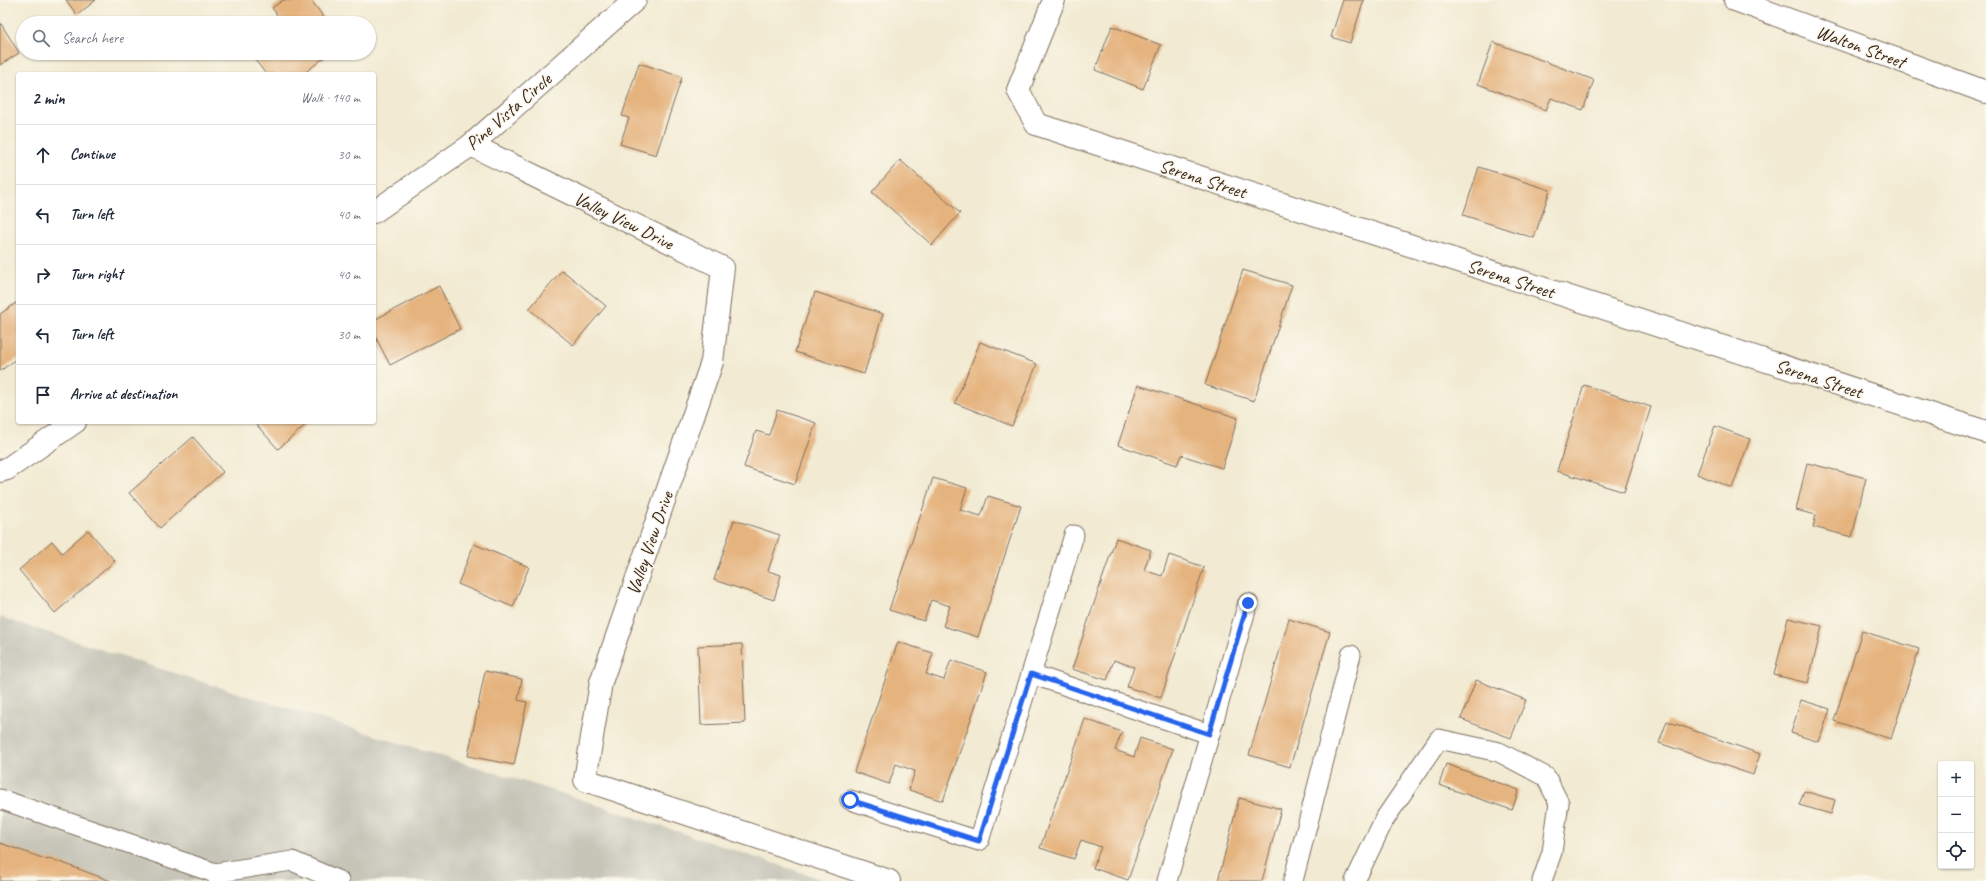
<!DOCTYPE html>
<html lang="en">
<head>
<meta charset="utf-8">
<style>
	:root { --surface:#fff; --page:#f6f6f7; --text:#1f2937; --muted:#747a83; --line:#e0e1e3 }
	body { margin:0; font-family:Caveat,sans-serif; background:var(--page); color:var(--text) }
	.controls { position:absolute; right:12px; bottom:12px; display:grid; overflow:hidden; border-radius:4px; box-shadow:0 1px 3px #0004 }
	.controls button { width:36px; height:36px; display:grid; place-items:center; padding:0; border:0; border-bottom:1px solid var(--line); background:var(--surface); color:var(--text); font:20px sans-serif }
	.stop { position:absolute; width:12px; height:12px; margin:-9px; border:3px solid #2563eb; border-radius:50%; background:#fff }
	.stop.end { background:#2563eb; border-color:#fff; box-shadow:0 1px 4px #0008 }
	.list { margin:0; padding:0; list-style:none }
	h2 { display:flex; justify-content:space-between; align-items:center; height:52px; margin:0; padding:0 16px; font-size:17px }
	h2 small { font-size:13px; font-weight:400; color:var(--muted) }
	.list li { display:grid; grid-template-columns:26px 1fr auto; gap:12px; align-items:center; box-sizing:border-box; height:60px; padding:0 16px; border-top:1px solid var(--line) }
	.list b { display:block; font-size:15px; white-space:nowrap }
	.list em { font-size:13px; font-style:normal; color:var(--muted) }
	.icon { flex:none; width:22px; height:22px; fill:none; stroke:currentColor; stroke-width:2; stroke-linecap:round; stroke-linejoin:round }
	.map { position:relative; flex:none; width:1986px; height:881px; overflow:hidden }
	.search { position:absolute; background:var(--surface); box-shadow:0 1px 3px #0004; left:16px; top:16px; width:360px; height:44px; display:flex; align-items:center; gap:10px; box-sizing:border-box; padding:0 14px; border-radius:22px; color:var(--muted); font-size:15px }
	.panel { position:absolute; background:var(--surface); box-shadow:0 1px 3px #0004; left:16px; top:72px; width:360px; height:352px; border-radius:4px }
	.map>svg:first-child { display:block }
	.industrial { fill:#c6c5b8 }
	.building { fill:#e5b37e }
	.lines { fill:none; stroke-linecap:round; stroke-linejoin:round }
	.service-casing { stroke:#7b6d5d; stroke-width:21 }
	.minor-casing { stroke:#7b6d5d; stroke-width:24 }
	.service { stroke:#fff; stroke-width:19 }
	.minor { stroke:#fff; stroke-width:22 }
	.route { stroke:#2563eb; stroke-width:5 }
	.labels { text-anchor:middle; stroke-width:3; stroke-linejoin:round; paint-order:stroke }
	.street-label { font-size:19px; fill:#3b2a1e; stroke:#fbf7ec }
</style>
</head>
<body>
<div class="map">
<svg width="1986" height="881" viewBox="0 0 1986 881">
	<rect width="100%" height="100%" fill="#fbf7ec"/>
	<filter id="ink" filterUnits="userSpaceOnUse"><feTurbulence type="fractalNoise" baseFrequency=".025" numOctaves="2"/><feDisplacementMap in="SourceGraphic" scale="8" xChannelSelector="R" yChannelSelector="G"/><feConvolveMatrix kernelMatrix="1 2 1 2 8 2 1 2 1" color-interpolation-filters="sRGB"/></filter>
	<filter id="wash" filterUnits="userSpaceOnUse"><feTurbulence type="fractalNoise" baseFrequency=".012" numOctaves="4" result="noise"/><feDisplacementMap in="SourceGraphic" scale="16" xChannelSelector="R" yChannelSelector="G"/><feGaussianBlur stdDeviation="0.9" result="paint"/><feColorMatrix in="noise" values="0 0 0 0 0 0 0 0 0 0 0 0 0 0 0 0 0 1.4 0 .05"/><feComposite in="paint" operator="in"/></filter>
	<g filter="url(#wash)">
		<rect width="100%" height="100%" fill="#f2ead2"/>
		<polygon class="industrial" points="0,617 177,674 567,795 827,881 0,881"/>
		<g id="blocks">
			<g class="building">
				<polygon points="66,0 96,0 77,15"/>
				<polygon points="283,0 311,0 328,23 283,23 272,8"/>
				<polygon points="1343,0 1364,0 1350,43 1331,37"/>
				<polygon points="0,22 19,53 0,65"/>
				<polygon points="1112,26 1161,45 1143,89 1095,70"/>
				<polygon points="1493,42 1594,80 1583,110 1551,98 1546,110 1478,84"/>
				<polygon points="256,53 330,53 303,74 266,74 252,56"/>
				<polygon points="639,63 682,77 656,155 620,144 629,118 622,116"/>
				<polygon points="900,160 960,213 932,245 872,192"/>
				<polygon points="1479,167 1550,190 1534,238 1463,215"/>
				<polygon points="562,270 606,306 573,345 529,309"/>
				<polygon points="1243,270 1292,285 1254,401 1205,385"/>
				<polygon points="439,286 460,329 390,365 374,334 374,320"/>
				<polygon points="815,292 883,314 864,374 795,352"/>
				<polygon points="16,303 18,305 18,358 0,371 0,314"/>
				<polygon points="980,342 1037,364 1012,426 955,403"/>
				<polygon points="1138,385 1238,418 1222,468 1181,455 1177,465 1118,445"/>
				<polygon points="1584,385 1651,407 1624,492 1557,471"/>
				<polygon points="777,410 816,423 795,484 744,467 756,431 769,435"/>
				<polygon points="254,422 309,422 278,449"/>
				<polygon points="1715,426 1750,439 1732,488 1697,474"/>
				<polygon points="193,437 223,472 160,528 129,493"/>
				<polygon points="1807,463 1866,478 1852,537 1813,527 1816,515 1796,510"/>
				<polygon points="933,478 967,488 960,510 981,516 988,496 1021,506 978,637 943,626 950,606 931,600 924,621 889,610"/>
				<polygon points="734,520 780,535 768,571 781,575 774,600 714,580"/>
				<polygon points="88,530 115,561 55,613 19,570 52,541 62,553"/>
				<polygon points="1116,538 1151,550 1144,570 1162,576 1169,555 1204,567 1161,698 1127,687 1134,667 1114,660 1107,680 1072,669"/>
				<polygon points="474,544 529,567 513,607 458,584"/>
				<polygon points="1788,618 1822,626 1808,683 1774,675"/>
				<polygon points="1289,619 1330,632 1290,767 1249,755"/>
				<polygon points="1862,631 1919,649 1891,739 1834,721"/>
				<polygon points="898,642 933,653 926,674 944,680 951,660 987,672 943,801 909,790 915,771 896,764 889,784 854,772"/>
				<polygon points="742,644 745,723 701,725 698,646"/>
				<polygon points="485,671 522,679 518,700 527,702 514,765 468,756"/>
				<polygon points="1476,680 1526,700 1511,738 1461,719"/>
				<polygon points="1801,700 1830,709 1819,742 1791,733"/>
				<polygon points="1085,719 1122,732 1115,750 1134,757 1140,738 1173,749 1128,880 1093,868 1101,847 1081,840 1074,859 1040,848"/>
				<polygon points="1667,721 1760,754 1753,775 1659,743"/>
				<polygon points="1446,764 1519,790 1512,810 1439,785"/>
				<polygon points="1804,791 1835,800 1831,814 1799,805"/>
				<polygon points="1239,798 1281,809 1262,881 1218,881"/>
				<polygon points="0,843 48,860 49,858 111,881 0,881"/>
			</g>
		</g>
	</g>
	<g filter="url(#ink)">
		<use href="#blocks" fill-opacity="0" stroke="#7b6d5d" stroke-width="1"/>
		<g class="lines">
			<defs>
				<g id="service">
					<polyline points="1031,674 1074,535"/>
					<polyline points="0,799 215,873 219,881"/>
					<polyline points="850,800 979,841 1031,674 1209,734"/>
					<polyline points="215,873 292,861 339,881"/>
					<polyline points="1167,881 1248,603"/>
					<polyline points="1293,881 1351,655"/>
					<polyline points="1355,881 1384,820 1439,739 1499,752 1546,777 1559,803 1552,852 1542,881"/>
				</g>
				<g id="minor">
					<polyline points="1054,0 1018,90 1036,124 1986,432"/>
					<polyline points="1735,0 1986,92"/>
					<polyline points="471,145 723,268 712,362 601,682 585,780 889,881"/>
					<polyline points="374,212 471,145 635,0"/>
					<polyline points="0,471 7,469 75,422"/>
				</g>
			</defs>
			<use href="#service" class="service-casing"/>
			<use href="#minor" class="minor-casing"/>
			<use href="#service" class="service"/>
			<use href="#minor" class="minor"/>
		</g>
	</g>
	<g class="lines" filter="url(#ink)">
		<polyline class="route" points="850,800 979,841 1031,674 1209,734 1248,603"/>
	</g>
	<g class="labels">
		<g class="street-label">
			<text transform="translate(1861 46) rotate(20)" y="7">Walton Street</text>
			<text transform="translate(508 111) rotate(-41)" y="7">Pine Vista Circle</text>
			<text transform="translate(1203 178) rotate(18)" y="7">Serena Street</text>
			<text transform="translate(624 220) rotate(26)" y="7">Valley View Drive</text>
			<text transform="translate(1511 278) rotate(18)" y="7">Serena Street</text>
			<text transform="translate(1819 378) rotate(18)" y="7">Serena Street</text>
			<text transform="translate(649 543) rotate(-71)" y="7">Valley View Drive</text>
		</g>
	</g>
</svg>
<div class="controls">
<button>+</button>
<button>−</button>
<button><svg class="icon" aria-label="locate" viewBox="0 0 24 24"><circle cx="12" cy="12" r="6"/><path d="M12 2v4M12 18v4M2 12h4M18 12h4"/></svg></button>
</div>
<div class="stop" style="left:850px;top:800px"></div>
<div class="stop end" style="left:1248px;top:603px"></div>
<div class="search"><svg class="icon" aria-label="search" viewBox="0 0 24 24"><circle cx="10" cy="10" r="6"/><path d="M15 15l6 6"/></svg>Search here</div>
<section class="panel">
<h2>2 min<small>Walk · 140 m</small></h2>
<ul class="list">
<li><svg class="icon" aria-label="ahead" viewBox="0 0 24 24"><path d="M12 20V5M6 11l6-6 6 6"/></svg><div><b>Continue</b></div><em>30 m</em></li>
<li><svg class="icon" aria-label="left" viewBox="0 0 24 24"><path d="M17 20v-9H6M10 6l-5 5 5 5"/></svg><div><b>Turn left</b></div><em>40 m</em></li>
<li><svg class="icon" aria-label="right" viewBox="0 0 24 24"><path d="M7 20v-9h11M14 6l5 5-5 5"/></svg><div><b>Turn right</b></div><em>40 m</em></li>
<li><svg class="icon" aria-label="left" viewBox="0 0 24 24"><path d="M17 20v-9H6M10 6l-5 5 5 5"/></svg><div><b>Turn left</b></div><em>30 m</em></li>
<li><svg class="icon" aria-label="arrive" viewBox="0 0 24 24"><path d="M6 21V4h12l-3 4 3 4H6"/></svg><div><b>Arrive at destination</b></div></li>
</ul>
</section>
</div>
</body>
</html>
